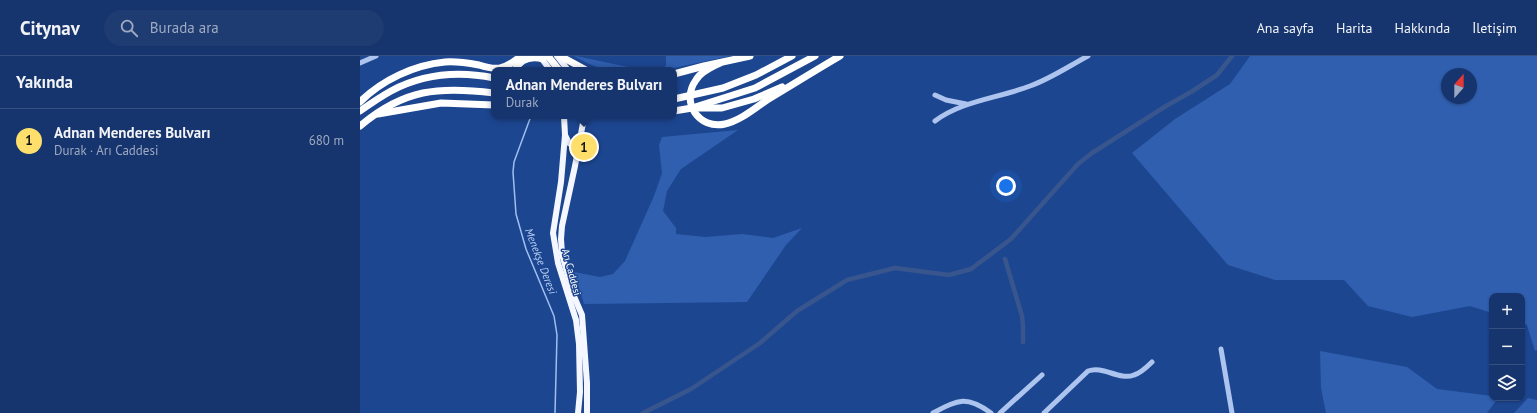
<!DOCTYPE html>
<html lang="tr">
<head>
<meta charset="utf-8">
<style>
	:root { --surface:#16346d; --page:#1f3c72; --text:#f1f3f6; --muted:#9eaac2; --line:#354f80; --accent:#fedf6b }
	body { margin:0; font-family:"PT Sans",sans-serif; background:var(--page); color:var(--text) }
	.controls { position:absolute; right:12px; bottom:12px; display:grid; overflow:hidden; border-radius:8px; box-shadow:0 1px 3px #0004 }
	.controls button { width:36px; height:36px; display:grid; place-items:center; padding:0; border:0; border-bottom:1px solid var(--line); background:var(--surface); color:var(--text); font:20px sans-serif }
	.compass { position:absolute; left:1081px; top:12px; width:36px; height:36px; border-radius:50%; background:var(--surface); box-shadow:0 1px 3px #0004; rotate:21deg }
	.you { position:absolute; left:646px; top:130px; width:14px; height:14px; margin:-10px; border:3px solid #fff; border-radius:50%; background:#1a73e8; box-shadow:0 0 0 6px #1a73e833 }
	.badge { display:grid; place-items:center; width:26px; height:26px; border-radius:50%; background:var(--accent); color:#111; font-size:13px; font-weight:700 }
	.pin { position:absolute; translate:-50% -50%; border:2px solid #fff; box-shadow:0 1px 4px #0006 }
	.popup { position:absolute; left:131px; top:11px; width:186px; height:52px; box-sizing:border-box; display:grid; place-content:center; border-radius:8px; background:var(--surface); filter:drop-shadow(0 1px 3px #0005); font-size:13px; white-space:nowrap; color:var(--muted) }
	.popup b { font-size:15px; color:var(--text) }
	.popup::after { content:''; position:absolute; left:50%; top:100%; margin-left:-8px; border:8px solid transparent; border-top-color:var(--surface) }
	.list { margin:0; padding:0; list-style:none }
	h2 { display:flex; justify-content:space-between; align-items:center; height:52px; margin:0; padding:0 16px; font-size:17px }
	h2 small { font-size:13px; font-weight:400; color:var(--muted) }
	.list li { display:grid; grid-template-columns:26px 1fr auto; gap:12px; align-items:center; box-sizing:border-box; height:64px; padding:0 16px; border-top:1px solid var(--line) }
	.list b { display:block; font-size:15px; white-space:nowrap }
	.list p { margin:0; font-size:13px; white-space:nowrap; color:var(--muted) }
	.list em { font-size:13px; font-style:normal; color:var(--muted) }
	.icon { flex:none; width:22px; height:22px; fill:none; stroke:currentColor; stroke-width:2; stroke-linecap:round; stroke-linejoin:round }
	.map { position:relative; flex:none; width:1177px; height:357px; overflow:hidden }
	header { display:flex; align-items:center; gap:24px; box-sizing:border-box; height:56px; padding:0 20px; background:var(--surface); border-bottom:1px solid var(--line) }
	header strong { font-size:19px }
	nav { display:flex; gap:22px; margin-inline-start:auto; font-size:14px }
	.search { width:280px; height:36px; background:var(--page); display:flex; align-items:center; gap:10px; box-sizing:border-box; padding:0 14px; border-radius:22px; color:var(--muted); font-size:15px }
	main { display:flex }
	aside { flex:1; background:var(--surface) }
	.map>svg:first-child { display:block }
	.green { fill:#305faf; fill-rule:evenodd }
	.lines { fill:none; stroke-linecap:round; stroke-linejoin:round }
	.stream { stroke:#a0bff0; stroke-width:1.5 }
	.canal { stroke:#38568d; stroke-width:4.5 }
	.minor { stroke:#adc5ee; stroke-width:5 }
	.major { stroke:#f4f7ff; stroke-width:6 }
	.highway { stroke:#fff; stroke-width:7 }
	.highway-bridge { stroke:#fff; stroke-width:7 }
	.labels { text-anchor:middle; stroke-width:3; stroke-linejoin:round; paint-order:stroke }
	.street-label { font-size:10px; fill:#fff; stroke:#1d4691 }
	.water-label { font-size:11px; font-style:italic; fill:#b9d0f5; stroke:#1d4691 }
</style>
</head>
<body>
<header>
<strong>Citynav</strong>
<div class="search"><svg class="icon" aria-label="search" viewBox="0 0 24 24"><circle cx="10" cy="10" r="6"/><path d="M15 15l6 6"/></svg>Burada ara</div>
<nav><a>Ana sayfa</a><a>Harita</a><a>Hakkında</a><a>İletişim</a></nav>
</header>
<main>
<aside>
<h2>Yakında<small></small></h2>
<ul class="list">
<li><span class="badge">1</span><div><b>Adnan Menderes Bulvarı</b><p>Durak · Arı Caddesi</p></div><em>680 m</em></li>
</ul>
</aside>
<div class="map">
<svg width="1177" height="357" viewBox="0 0 1177 357">
	<rect width="100%" height="100%" fill="#1d4691"/>
	<g class="green">
		<polygon points="214,0 216,0 282,14 245,14 227,7"/>
		<polygon points="306,0 370,0 304,14 306,8"/>
		<path d="M 890,0 L 1177,0 L 1177,294 L 1175,295 L 1167,269 L 1162,267 L 1162,240 L 1132,240 L 1132,257 L 1110,250 L 1052,261 L 1008,250 L 984,224 L 915,224 L 868,209 L 772,97 L 815,63 L 870,28 ZM 1087,18 L 1111,18 L 1111,42 L 1087,42 Z"/>
		<polygon points="378,74 321,113 307,135 303,155 316,172 316,178 345,181 382,178 413,182 442,172 426,189 387,246 224,248 214,216 240,221 253,218 265,205 294,140 302,117 299,89 302,81"/>
		<polygon points="960,295 1047,311 1077,333 1132,340 1132,342 1138,342 1127,357 966,357 961,332"/>
		<polygon points="1168,342 1177,344 1177,357 1154,357"/>
	</g>
	<g class="lines">
		<polyline class="stream" points="171,60 154,106 153,116 156,158 166,193 194,260 197,279 195,357"/>
		<g class="canal">
			<polyline points="645,203 662,260 663,269 663,286"/>
			<polyline points="283,357 331,333 400,287 437,255 487,224 535,212 589,219 611,213 651,183 718,108 732,97 806,50 831,36 857,19 872,0"/>
		</g>
		<g class="minor">
			<polyline points="0,7 16,0"/>
			<polyline points="575,39 586,44 606,48"/>
			<path d="M 575,65 C 601,45 639,42 670,30 C 690,23 709,10 728,0"/>
			<polyline points="861,293 872,357"/>
			<path d="M 573,357 C 598,344 606,339 631,357"/>
			<polyline points="640,357 682,319"/>
			<path d="M 684,357 L 728,315 C 743,309 759,325 774,319 C 781,317 787,311 792,306"/>
		</g>
		<g class="major">
			<polyline points="180,0 190,14"/>
			<polyline points="197,0 208,14"/>
			<polyline points="204,60 205,79 201,126 193,177 198,207 216,264 219,288 220,336 218,357"/>
			<polyline points="222,60 223,67 215,110 202,170 201,183 202,198 213,238 222,259 227,327 227,357"/>
			<polyline points="205,79 209,87 212,89 216,88 220,83"/>
		</g>
		<g class="highway">
			<polyline points="188,0 199,14"/>
			<polyline points="200,0 226,14"/>
			<path d="M 360,7 C 352,11 341,15 336,24 C 320,46 339,74 365,68 C 380,65 395,52 407,44 C 432,29 456,14 480,0"/>
			<path d="M 155,14 C 161,2 171,0 183,3"/>
			<polyline points="314,18 344,10 390,0"/>
			<path d="M 0,46 C 22,24 54,9 85,6 C 96,5 108,7 119,9 C 125,11 134,13 140,12 C 149,10 155,5 161,0"/>
			<polyline points="338,52 362,52 394,43 422,31"/>
			<path d="M 0,55 C 10,48 20,41 31,35 C 63,18 99,15 134,22"/>
			<polyline points="314,55 332,52 395,32 455,0"/>
			<polyline points="18,58 81,47 134,49"/>
			<path d="M 0,70 C 44,33 79,30 134,37"/>
		</g>
		<polyline class="highway-bridge" points="314,43 363,32 396,19 432,0"/>
	</g>
	<g class="labels">
		<g class="street-label">
			<text transform="translate(212 216) rotate(75)" y="4">Arı Caddesi</text>
		</g>
		<g class="water-label">
			<text transform="translate(181 205) rotate(69)" y="4">Menekşe Deresi</text>
		</g>
	</g>
</svg>
<div class="controls">
<button>+</button>
<button>−</button>
<button><svg class="icon" aria-label="layers" viewBox="0 0 24 24"><path d="M12 4l9 5-9 5-9-5zM3 14l9 5 9-5"/></svg></button>
</div>
<svg class="compass" viewBox="-18 -18 36 36"><path d="M0-13l5 13h-10z" fill="#e53935"/><path d="M0 13l5-13h-10z" fill="#9eaac2"/></svg>
<div class="you"></div>
<div class="pin badge" style="left:224px;top:91px">1</div>
<div class="popup"><b>Adnan Menderes Bulvarı</b>Durak</div>
</div>
</main>
</body>
</html>
